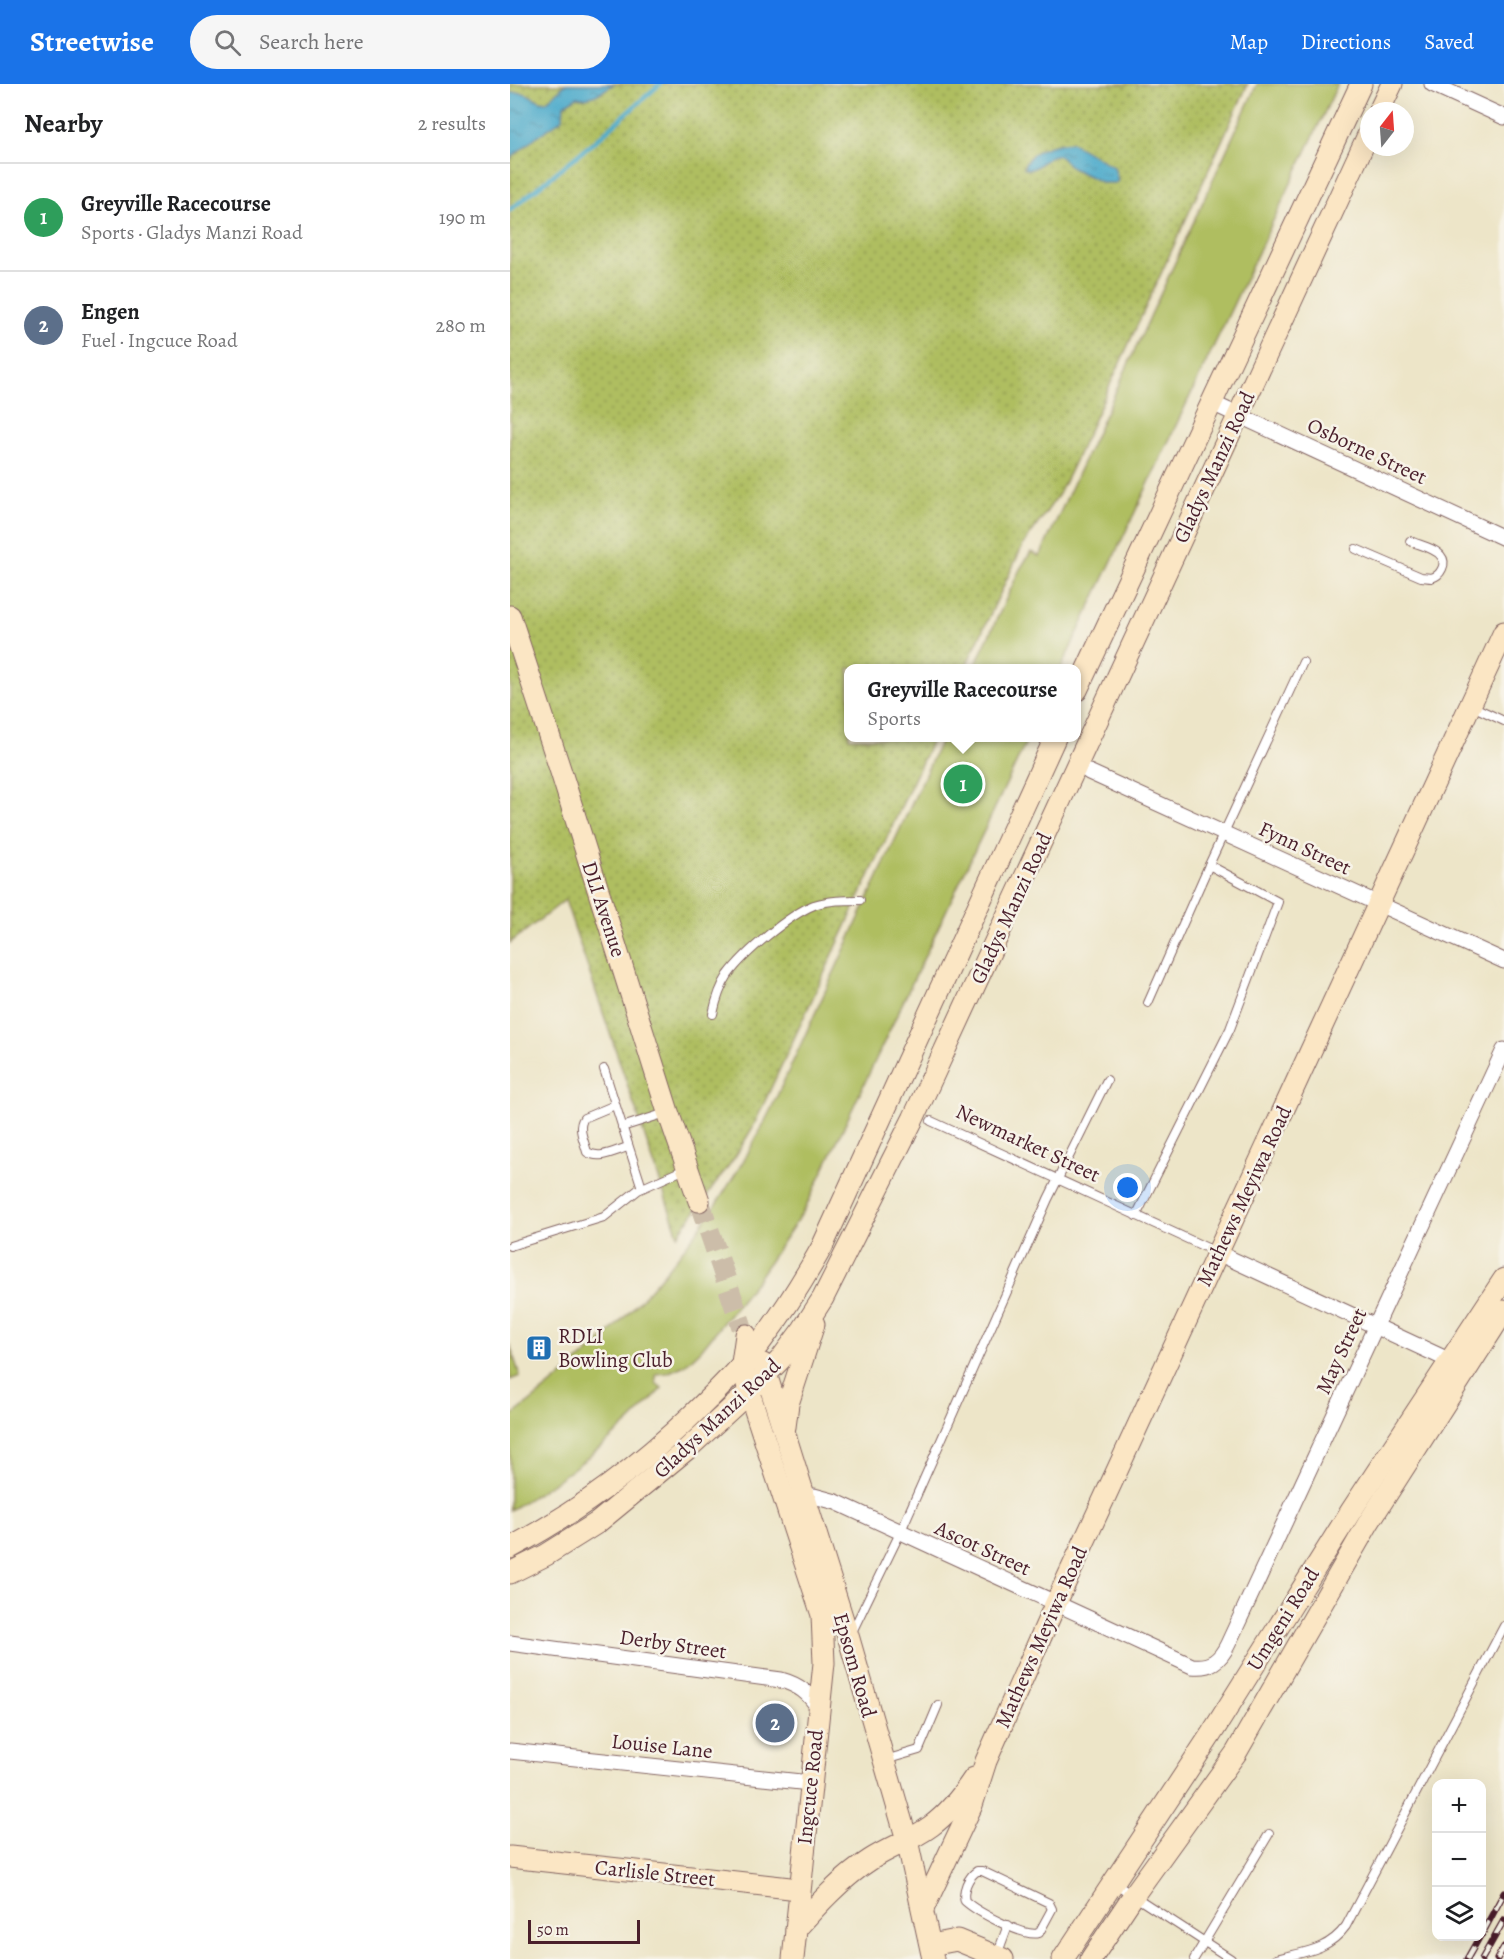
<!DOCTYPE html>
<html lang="en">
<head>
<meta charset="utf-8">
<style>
	:root { --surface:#fff; --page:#f6f6f6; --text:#202124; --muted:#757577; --line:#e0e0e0; --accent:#1a73e8 }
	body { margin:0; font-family:Alegreya,serif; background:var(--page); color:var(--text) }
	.controls { position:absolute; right:18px; bottom:18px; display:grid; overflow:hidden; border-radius:12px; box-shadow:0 6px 24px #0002 }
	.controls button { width:54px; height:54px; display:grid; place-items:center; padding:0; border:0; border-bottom:2px solid var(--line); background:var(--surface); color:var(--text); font:30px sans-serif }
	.compass { position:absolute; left:850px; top:18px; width:54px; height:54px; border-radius:50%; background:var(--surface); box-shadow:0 6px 24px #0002; rotate:17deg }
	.scale { position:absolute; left:18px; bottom:15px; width:112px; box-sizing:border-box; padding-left:6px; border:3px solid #4a1f2b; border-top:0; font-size:16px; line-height:21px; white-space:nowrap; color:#4a1f2b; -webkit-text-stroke:4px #f7f3e8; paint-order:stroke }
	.you { position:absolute; left:618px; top:1104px; width:21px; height:21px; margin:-15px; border:4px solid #fff; border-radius:50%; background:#1a73e8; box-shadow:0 0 0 9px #1a73e833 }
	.badge { display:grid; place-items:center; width:39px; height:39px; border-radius:50%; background:var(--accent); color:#fff; font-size:20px; font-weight:700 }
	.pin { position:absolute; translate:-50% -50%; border:3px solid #fff; box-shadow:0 2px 6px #0006 }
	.popup { position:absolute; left:334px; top:580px; width:237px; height:78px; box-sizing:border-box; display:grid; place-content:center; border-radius:12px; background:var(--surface); filter:drop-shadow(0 2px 4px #0005); font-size:20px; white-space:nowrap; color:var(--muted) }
	.popup b { font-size:22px; color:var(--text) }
	.popup::after { content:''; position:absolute; left:50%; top:100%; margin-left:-12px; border:12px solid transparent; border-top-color:var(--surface) }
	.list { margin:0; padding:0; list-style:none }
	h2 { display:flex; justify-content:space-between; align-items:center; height:78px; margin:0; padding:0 24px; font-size:26px }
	h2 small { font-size:20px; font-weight:400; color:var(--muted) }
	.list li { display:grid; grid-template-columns:39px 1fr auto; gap:18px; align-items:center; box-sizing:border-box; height:108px; padding:0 24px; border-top:2px solid var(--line) }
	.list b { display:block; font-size:22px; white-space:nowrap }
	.list p { margin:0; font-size:20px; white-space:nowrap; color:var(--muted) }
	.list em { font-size:20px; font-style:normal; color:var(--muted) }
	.icon { flex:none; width:33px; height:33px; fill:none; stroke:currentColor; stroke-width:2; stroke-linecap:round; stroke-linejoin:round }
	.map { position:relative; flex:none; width:994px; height:1875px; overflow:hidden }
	header { display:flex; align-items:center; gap:36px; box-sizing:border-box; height:84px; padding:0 30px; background:var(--accent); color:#fff }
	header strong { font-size:28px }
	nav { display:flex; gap:33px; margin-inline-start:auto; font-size:21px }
	.search { width:420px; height:54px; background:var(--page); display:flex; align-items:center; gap:15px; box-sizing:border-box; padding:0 21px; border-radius:33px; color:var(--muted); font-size:22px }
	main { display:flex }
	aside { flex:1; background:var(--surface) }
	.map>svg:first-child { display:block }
	.grass { fill:url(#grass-dots); stroke:#7c6e46; stroke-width:1.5 }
	.park { fill:#afbe61; stroke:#7c6e46; stroke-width:1.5 }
	.water { fill:url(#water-ripples); stroke:#4b647b; stroke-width:1.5 }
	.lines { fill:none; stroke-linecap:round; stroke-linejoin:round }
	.stream { stroke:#4caacb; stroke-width:4.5 }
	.secondary-tunnel { stroke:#ccbda9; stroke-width:21; stroke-dasharray:21 10; stroke-linecap:butt }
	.lane-casing { stroke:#836462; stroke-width:10 }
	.street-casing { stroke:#836462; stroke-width:17 }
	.secondary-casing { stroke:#836462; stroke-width:23 }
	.lane { stroke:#fff; stroke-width:8 }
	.street { stroke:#fff; stroke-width:15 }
	.secondary { stroke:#fbe6c4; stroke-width:21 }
	.rail-casing { stroke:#4a1f2b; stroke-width:7 }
	.rail { stroke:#f7f3e8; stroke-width:4.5; stroke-dasharray:14; stroke-linecap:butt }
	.labels { text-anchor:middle; stroke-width:5; stroke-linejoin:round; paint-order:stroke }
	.street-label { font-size:21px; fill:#4a1f2b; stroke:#f7f3e8 }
	.poi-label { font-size:21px; fill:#4a1f2b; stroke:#f7f3e8; text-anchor:start }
</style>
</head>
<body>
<header>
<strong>Streetwise</strong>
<div class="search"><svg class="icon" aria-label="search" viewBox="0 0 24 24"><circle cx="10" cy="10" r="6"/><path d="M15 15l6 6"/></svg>Search here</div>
<nav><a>Map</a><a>Directions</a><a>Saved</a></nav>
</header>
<main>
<aside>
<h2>Nearby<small>2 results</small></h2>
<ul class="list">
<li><span class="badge" style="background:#2e9e5b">1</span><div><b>Greyville Racecourse</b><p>Sports · Gladys Manzi Road</p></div><em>190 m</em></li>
<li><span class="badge" style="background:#5c6f8a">2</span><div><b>Engen</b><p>Fuel · Ingcuce Road</p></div><em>280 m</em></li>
</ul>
</aside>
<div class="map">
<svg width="994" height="1875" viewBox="0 0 994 1875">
	<defs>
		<pattern id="grass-dots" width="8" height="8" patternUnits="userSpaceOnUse" patternTransform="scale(1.5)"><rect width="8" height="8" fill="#afbe61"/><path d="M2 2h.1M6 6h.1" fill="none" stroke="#909a50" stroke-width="1.8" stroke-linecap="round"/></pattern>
		<pattern id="water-ripples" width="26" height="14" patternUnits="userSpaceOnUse" patternTransform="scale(1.5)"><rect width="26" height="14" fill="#4caacb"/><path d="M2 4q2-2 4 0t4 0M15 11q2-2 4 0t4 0" fill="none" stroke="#418aa5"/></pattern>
	</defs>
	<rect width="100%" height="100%" fill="#f7f3e8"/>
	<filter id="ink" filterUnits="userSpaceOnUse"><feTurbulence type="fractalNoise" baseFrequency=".0167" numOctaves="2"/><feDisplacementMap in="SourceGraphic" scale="12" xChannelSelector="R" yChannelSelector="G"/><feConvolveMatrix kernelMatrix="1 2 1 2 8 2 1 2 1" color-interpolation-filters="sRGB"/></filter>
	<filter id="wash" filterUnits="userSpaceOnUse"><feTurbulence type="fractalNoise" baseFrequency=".008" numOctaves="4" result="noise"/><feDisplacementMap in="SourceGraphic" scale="24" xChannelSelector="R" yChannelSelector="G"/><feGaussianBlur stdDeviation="1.35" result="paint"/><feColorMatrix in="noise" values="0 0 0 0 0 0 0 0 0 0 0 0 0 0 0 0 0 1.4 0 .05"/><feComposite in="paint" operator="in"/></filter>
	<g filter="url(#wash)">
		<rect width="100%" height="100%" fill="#ede5c8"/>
		<polygon class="grass" points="0,0 738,0 565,377 549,410 513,461 455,584 339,584 339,654 423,654 243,1043 225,1073 168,1151 55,816 0,859"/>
		<g class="park">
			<polygon points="747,0 828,0 551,584 464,584 510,485 521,468 529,472 531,470"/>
			<path d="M 432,654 L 518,654 L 295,1125 L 247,1196 L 191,1266 L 175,1281 L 157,1289 L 146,1290 L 146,1299 L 152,1304 C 111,1351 54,1395 0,1426 L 0,1333 C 109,1253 202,1147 261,1025 Z"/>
			<polygon points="0,1261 10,1292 0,1296"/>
		</g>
		<g class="water">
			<path d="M 56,0 L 104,0 C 92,7 82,17 67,13 L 54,21 L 53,33 L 50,37 L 26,53 L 0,75 L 0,9 C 23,6 19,16 36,18 Z"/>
			<path d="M 561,58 L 604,83 L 608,97 L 605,99 L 593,99 L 562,84 L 548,71 C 534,70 528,90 514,84 C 518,65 544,60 561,58 Z"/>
		</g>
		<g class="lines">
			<polyline class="stream" points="0,126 84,58 150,0"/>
		</g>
	</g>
	<g filter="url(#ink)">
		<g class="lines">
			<polyline class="secondary-tunnel" points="189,1117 232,1243"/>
			<defs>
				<g id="lane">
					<path d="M 846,465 L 911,493 C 915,493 918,494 921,494 C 931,492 937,479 931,472 C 925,464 909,461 900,457"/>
					<polyline points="962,622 994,637"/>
					<polyline points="638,919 699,781 793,578"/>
					<path d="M 203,930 C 206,916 210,903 218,891 C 234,869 279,831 304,821 C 319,816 335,816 350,816"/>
					<polyline points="94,985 132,1104"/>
					<path d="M 105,1021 L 74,1034 C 67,1044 74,1056 77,1068 C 90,1076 104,1067 118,1063"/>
					<polyline points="421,1037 706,1168"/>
					<polyline points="112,1043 156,1029"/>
					<polyline points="626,1132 720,945 768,818 699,781"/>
					<polyline points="0,1162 94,1133 128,1106 175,1085"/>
					<polyline points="341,1550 390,1449 538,1115 597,996"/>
					<polyline points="375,1676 409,1666 428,1621"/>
					<path d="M 467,1787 L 472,1787 L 539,1819 L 542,1825 L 529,1849 C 515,1854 466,1827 455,1817 C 452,1807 458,1793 467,1787 Z"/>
					<polyline points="604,1799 721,1875"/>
					<polyline points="487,1871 498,1841"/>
					<polyline points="684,1875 759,1750"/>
					<path d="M 766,1875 C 793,1868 818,1867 836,1842 L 994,1542"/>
				</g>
				<g id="street">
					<polyline points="922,0 994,33"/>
					<polyline points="702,319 994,454"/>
					<polyline points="579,688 994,877"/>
					<polyline points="708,1169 947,1280"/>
					<path d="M 293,1412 L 304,1412 L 326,1418 L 682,1582 C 700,1584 710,1577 718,1560 L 994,966"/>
					<path d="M 0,1559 L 271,1596 C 289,1601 299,1609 309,1625"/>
					<polyline points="0,1667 300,1699"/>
				</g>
				<g id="secondary">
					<polyline points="869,27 882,0"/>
					<polyline points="0,532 51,688 158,1028 189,1117"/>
					<polyline points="567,606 851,0"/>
					<polyline points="236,1251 232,1279 239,1308 312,1531 314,1579 283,1875"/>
					<polyline points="253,1280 339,1555 397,1756 423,1875"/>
					<polyline points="275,1343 278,1320 304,1240"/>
					<path d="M 0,1464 C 68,1428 128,1383 184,1329 C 207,1307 230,1284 250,1259 C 273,1229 293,1197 312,1163 L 545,654"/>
					<polyline points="0,1489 36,1471 87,1439 176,1366 239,1308 270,1276 293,1245 313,1214 403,1035 859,49"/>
					<polyline points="0,1773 289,1805"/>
					<polyline points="413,1825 462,1721 476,1677 545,1521 994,548"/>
					<path d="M 286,1845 C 308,1820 332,1794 360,1776 C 380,1763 402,1756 421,1742 C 439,1729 452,1712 464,1694"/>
					<polyline points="421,1861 447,1856 493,1875"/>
					<polyline points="553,1875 700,1652 841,1427 994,1195"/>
					<polyline points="581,1875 623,1812 726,1669 859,1438 994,1227"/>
				</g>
			</defs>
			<use href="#lane" class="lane-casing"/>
			<use href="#street" class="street-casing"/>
			<use href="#secondary" class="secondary-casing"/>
			<use href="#lane" class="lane"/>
			<use href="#street" class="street"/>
			<use href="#secondary" class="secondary"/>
			<defs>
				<g id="rail">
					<polyline points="972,1850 994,1809"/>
					<polyline points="957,1875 970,1852"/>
					<polyline points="972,1875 994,1836"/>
					<polyline points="987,1875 994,1863"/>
				</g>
			</defs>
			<use href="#rail" class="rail-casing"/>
			<use href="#rail" class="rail"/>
		</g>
	</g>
	<defs>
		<symbol id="building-square" viewBox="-11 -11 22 22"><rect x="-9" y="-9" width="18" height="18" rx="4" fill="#1f6fb2" stroke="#f7f3e8"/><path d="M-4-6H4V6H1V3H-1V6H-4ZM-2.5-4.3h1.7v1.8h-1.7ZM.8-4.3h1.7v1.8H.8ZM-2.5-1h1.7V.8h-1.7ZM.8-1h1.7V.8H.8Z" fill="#fff"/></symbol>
	</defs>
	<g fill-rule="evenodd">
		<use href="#building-square" x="14" y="1249" width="30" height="30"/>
	</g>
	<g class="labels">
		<g class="street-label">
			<text transform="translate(857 367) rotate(25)" y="7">Osborne Street</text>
			<text transform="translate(704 383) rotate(-65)" y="7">Gladys Manzi Road</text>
			<text transform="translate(795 764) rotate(25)" y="7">Fynn Street</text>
			<text transform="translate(501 824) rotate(-65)" y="7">Gladys Manzi Road</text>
			<text transform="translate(94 825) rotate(72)" y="7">DLI Avenue</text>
			<text transform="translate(518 1059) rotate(25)" y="7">Newmarket Street</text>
			<text transform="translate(734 1112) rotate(-65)" y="7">Mathews Meyiwa Road</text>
			<text transform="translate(831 1267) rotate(-65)" y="7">May Street</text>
			<text transform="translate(207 1334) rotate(-43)" y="7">Gladys Manzi Road</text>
			<text transform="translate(473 1464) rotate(25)" y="7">Ascot Street</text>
			<text transform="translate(773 1535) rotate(-58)" y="7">Umgeni Road</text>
			<text transform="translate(531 1553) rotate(-66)" y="7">Mathews Meyiwa Road</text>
			<text transform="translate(163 1560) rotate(8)" y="7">Derby Street</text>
			<text transform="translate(345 1581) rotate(74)" y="7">Epsom Road</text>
			<text transform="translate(152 1662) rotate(6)" y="7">Louise Lane</text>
			<text transform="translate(300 1703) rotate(-84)" y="7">Ingcuce Road</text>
			<text transform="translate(145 1789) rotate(6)" y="7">Carlisle Street</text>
		</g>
		<g class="poi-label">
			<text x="48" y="1259">RDLI<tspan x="48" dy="24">Bowling Club</tspan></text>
		</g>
	</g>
</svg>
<div class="controls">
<button>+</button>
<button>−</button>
<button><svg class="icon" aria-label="layers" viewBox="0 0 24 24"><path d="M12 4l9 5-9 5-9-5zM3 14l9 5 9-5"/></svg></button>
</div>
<svg class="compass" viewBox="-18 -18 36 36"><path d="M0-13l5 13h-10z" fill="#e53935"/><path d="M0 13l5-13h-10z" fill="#757577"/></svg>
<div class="scale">50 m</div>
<div class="you"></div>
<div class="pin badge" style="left:453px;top:700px;background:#2e9e5b">1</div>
<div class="popup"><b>Greyville Racecourse</b>Sports</div>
<div class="pin badge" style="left:265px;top:1639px;background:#5c6f8a">2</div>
</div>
</main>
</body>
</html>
